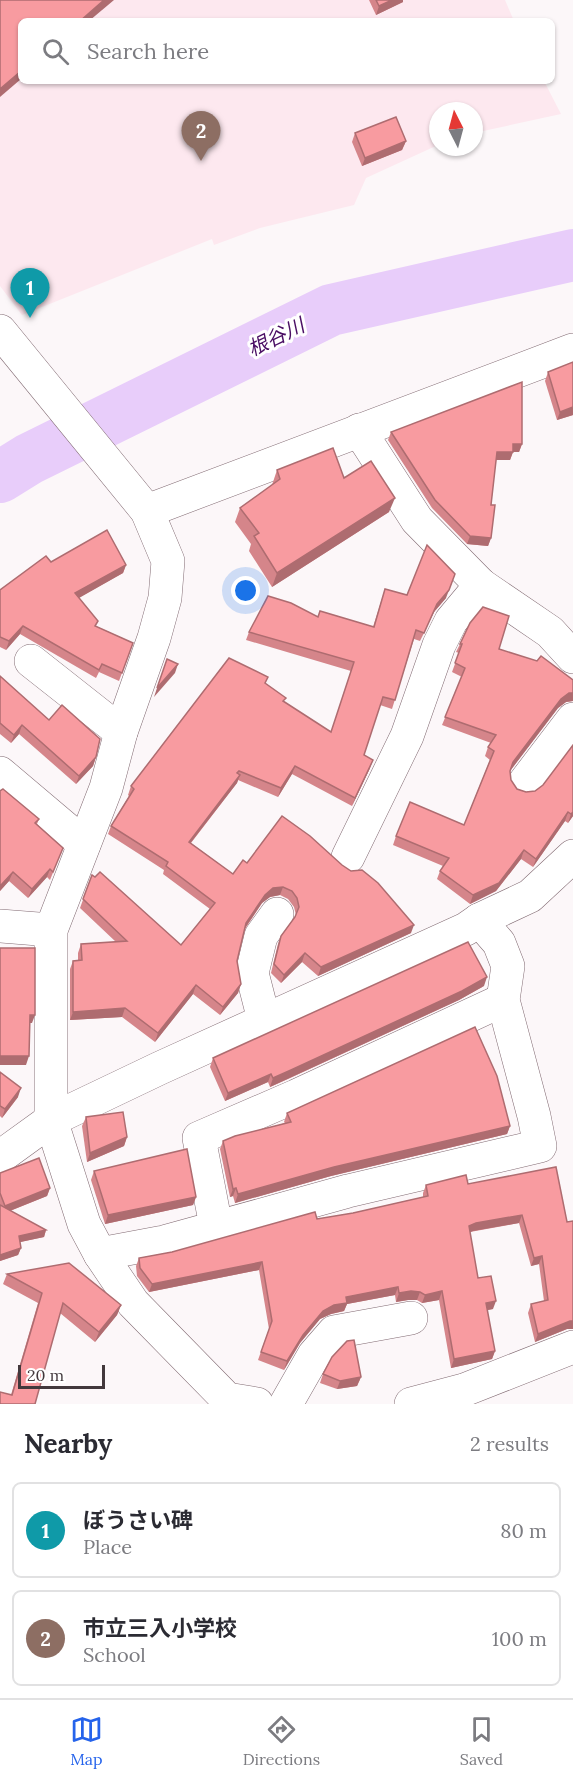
<!DOCTYPE html>
<html lang="en">
<head>
<meta charset="utf-8">
<style>
	:root { --surface:#fff; --page:#f2f2f3; --text:#2b2b33; --muted:#7c7c81; --line:#e1e1e2; --accent:#2563eb }
	body { margin:0; font-family:Lora,"Noto Sans JP",serif; background:var(--page); color:var(--text) }
	.compass { position:absolute; left:429px; top:102px; width:54px; height:54px; border-radius:50%; background:var(--surface); box-shadow:0 2px 4px #0004; rotate:354deg }
	.scale { position:absolute; left:18px; bottom:15px; width:87px; box-sizing:border-box; padding-left:6px; border:3px solid #42383c; border-top:0; font-size:16px; line-height:21px; white-space:nowrap; color:#42383c; -webkit-text-stroke:4px #fff; paint-order:stroke }
	.you { position:absolute; left:246px; top:591px; width:21px; height:21px; margin:-15px; border:4px solid #fff; border-radius:50%; background:#1a73e8; box-shadow:0 0 0 9px #1a73e833 }
	.badge { display:grid; place-items:center; width:39px; height:39px; border-radius:50%; background:var(--accent); color:#fff; font-size:20px; font-weight:700 }
	.pin { position:absolute; translate:-50% -50px; filter:drop-shadow(0 2px 3px #0008) }
	.pin::after { content:''; position:absolute; top:32px; width:21px; height:18px; background:inherit; clip-path:polygon(0 0,100% 0,50% 100%) }
	.list { margin:0; padding:0; list-style:none }
	h2 { display:flex; justify-content:space-between; align-items:center; height:78px; margin:0; padding:0 24px; font-size:26px }
	h2 small { font-size:20px; font-weight:400; color:var(--muted) }
	.list li { display:grid; grid-template-columns:39px 1fr auto; gap:18px; align-items:center; box-sizing:border-box; height:96px; margin:0 12px 12px; padding:0 12px; border:2px solid var(--line); border-radius:9px }
	.list b { display:block; font-size:22px; white-space:nowrap }
	.list p { margin:0; font-size:20px; white-space:nowrap; color:var(--muted) }
	.list em { font-size:20px; font-style:normal; color:var(--muted) }
	.icon { flex:none; width:33px; height:33px; fill:none; stroke:currentColor; stroke-width:2; stroke-linecap:round; stroke-linejoin:round }
	.map { position:relative; flex:none; width:573px; height:1404px; overflow:hidden }
	.search { position:absolute; background:var(--surface); box-shadow:0 2px 4px #0004; left:18px; right:18px; top:18px; height:66px; display:flex; align-items:center; gap:15px; box-sizing:border-box; padding:0 21px; border-radius:9px; color:var(--muted); font-size:22px }
	.sheet { height:294px; background:var(--surface) }
	nav { display:flex; justify-content:space-around; align-items:center; box-sizing:border-box; height:84px; border-top:2px solid var(--line); background:var(--surface); font-size:16px; color:var(--muted) }
	nav a { display:grid; justify-items:center; gap:3px }
	nav .on { color:var(--accent) }
	.map>svg:first-child { display:block }
	.built { fill:#fde8ef }
	.lines { fill:none; stroke-linecap:round; stroke-linejoin:round }
	.river { stroke:#e8cdfa; stroke-width:52 }
	.minor-casing { stroke:#826b73; stroke-width:34 }
	.minor { stroke:#fff; stroke-width:33 }
	.wall { fill:#d5858a }
	.shaded-wall { fill:#ae6c70 }
	.building { fill:#f89ba0; stroke:#ae6c70; stroke-width:1.5 }
	.labels { text-anchor:middle; stroke-width:6; stroke-linejoin:round; paint-order:stroke }
	.water-label { font-size:20px; font-style:italic; fill:#4a0e64; stroke:#fff }
</style>
</head>
<body>
<div class="map">
<svg width="573" height="1404" viewBox="0 0 573 1404">
	<rect width="100%" height="100%" fill="#fcf7f9"/>
	<polygon class="built" points="0,0 505,0 514,21 21,21 21,81 544,81 561,114 474,133 474,111 438,111 438,145 366,178 354,205 260,228 214,245 212,239 22,315 0,286"/>
	<g class="lines">
		<polyline class="river" points="0,477 29,459 331,310 573,255"/>
		<defs>
			<g id="minor">
				<polyline points="0,331 147,511 168,561 165,598 154,638 121,732 106,788 51,930 51,1120 84,1224 100,1254 133,1303 227,1399 257,1404"/>
				<polyline points="359,430 417,520 481,585 550,632 573,657"/>
				<polyline points="147,511 573,350"/>
				<polyline points="31,661 121,732"/>
				<polyline points="0,773 84,844"/>
				<polyline points="525,782 573,719"/>
				<polyline points="348,857 407,736 439,645 451,621 481,585"/>
				<polyline points="0,926 51,930"/>
				<polyline points="264,1020 252,973 261,936 277,914"/>
				<polyline points="0,1157 51,1120 160,1068 466,929 479,920 530,896 573,856"/>
				<polyline points="216,1226 199,1138 296,1096 503,1000"/>
				<polyline points="100,1254 164,1242 348,1191 540,1146 534,1116 503,1000 508,966 499,943 479,920"/>
				<polyline points="286,1404 314,1355 334,1332 411,1318"/>
				<polyline points="411,1404 464,1390 573,1347"/>
			</g>
		</defs>
		<use href="#minor" class="minor-casing"/>
		<use href="#minor" class="minor"/>
	</g>
	<g class="wall">
		<polygon points="369,0 403,0 403,2 376,15"/>
		<polygon points="355,133 406,141 402,150 362,166 352,142"/>
		<polygon points="548,372 573,415 557,420 545,381"/>
		<polygon points="391,432 522,444 519,452 513,452 510,460 496,460 491,505 491,538 488,546 467,544 432,508 388,440"/>
		<polygon points="277,470 344,478 389,512 272,587 249,551 251,544 235,522 240,508 272,485"/>
		<polygon points="51,562 126,565 123,573 78,598 96,626 133,643 119,681 99,672 96,678 20,634 6,650 0,647 0,590"/>
		<polygon points="385,589 407,595 446,598 434,612 420,641 414,639 392,709 380,705 364,755 370,768 352,806 292,774 278,797 238,780 237,783 191,843 233,874 247,863 411,933 318,976 302,962 281,983 271,973 278,944 281,936 296,915 294,907 288,899 280,895 270,897 262,903 245,929 237,961 241,984 238,993 220,1015 193,994 155,1042 122,1017 70,1020 70,969 73,961 78,960 78,953 81,944 116,942 80,908 92,875 181,945 210,909 163,874 164,870 108,834 111,826 129,796 128,795 131,786 268,677 265,684 284,702 331,732 351,671 246,640 249,632 318,617 373,627"/>
		<polygon points="460,644 499,649 573,680 573,701 566,702 558,708 510,771 511,780 517,789 526,792 535,791 543,785 573,816 568,823 565,821 533,867 521,859 496,891 470,904 437,879 440,871 443,866 393,845 396,836 464,825 490,760 485,756 488,747 491,743 442,725 462,677 452,672 459,653 456,652"/>
		<polygon points="0,676 49,720 96,757 93,766 76,784 19,734 11,743 0,734"/>
		<polygon points="0,791 39,819 37,824 63,848 50,880 47,877 28,898 9,881 0,891"/>
		<polygon points="484,986 459,1000 288,1079 270,1087 268,1082 225,1101 210,1067 213,1058"/>
		<polygon points="0,1072 18,1097 2,1118 0,1116"/>
		<polygon points="287,1113 510,1126 507,1134 331,1176 235,1203 233,1196 230,1197 220,1149 223,1141 285,1123 284,1122"/>
		<polygon points="86,1117 127,1137 124,1146 87,1162 82,1126"/>
		<polygon points="94,1171 196,1197 193,1205 105,1224 91,1180"/>
		<polygon points="0,1173 50,1188 47,1196 10,1211 46,1230 44,1237 20,1242 21,1248 18,1255 0,1261"/>
		<polygon points="468,1184 567,1222 573,1221 573,1329 567,1329 535,1342 528,1313 531,1304 544,1301 539,1264 531,1266 519,1223 470,1232 478,1278 493,1309 487,1310 495,1351 492,1359 451,1368 439,1300 422,1303 417,1300 408,1300 396,1302 395,1295 347,1304 344,1311 331,1314 320,1319 300,1343 284,1370 258,1360 269,1329 259,1270 149,1292 137,1276 136,1266 139,1258 172,1252 317,1219 353,1213 423,1197 423,1193 426,1185"/>
		<polygon points="7,1274 121,1305 117,1315 95,1342 60,1313 35,1404 11,1395 38,1303 3,1284"/>
		<polygon points="323,1374 361,1377 357,1386 337,1389 320,1383"/>
	</g>
	<g class="shaded-wall">
		<polygon points="104,0 114,0 89,21 80,21"/>
		<polygon points="392,0 403,0 403,2 376,15 379,6"/>
		<polygon points="21,71 21,79 0,97 0,89"/>
		<polygon points="406,141 402,150 362,166 365,158"/>
		<polygon points="573,407 573,415 557,420 560,412"/>
		<polygon points="513,444 522,444 519,452 513,452 510,460 494,460 497,452"/>
		<polygon points="395,498 389,512 272,587 277,573"/>
		<polygon points="470,536 491,538 488,546 467,544"/>
		<polygon points="126,565 123,573 72,602 75,593"/>
		<polygon points="455,574 446,598 434,612 420,641 437,604"/>
		<polygon points="23,626 20,634 6,650 9,641"/>
		<polygon points="178,664 175,673 154,697 157,688"/>
		<polygon points="569,693 573,693 573,701 566,702 558,708 510,771 513,762 561,699"/>
		<polygon points="22,725 19,734 11,743 14,735"/>
		<polygon points="96,757 93,766 76,784 79,776"/>
		<polygon points="373,760 370,768 352,806 355,798"/>
		<polygon points="295,766 292,774 278,797 281,788"/>
		<polygon points="240,775 237,783 185,850 189,842"/>
		<polygon points="568,812 565,821 533,867 536,859"/>
		<polygon points="573,812 573,816 568,823 571,814"/>
		<polygon points="524,850 521,859 496,891 470,904 473,895"/>
		<polygon points="50,869 47,877 28,898 32,889"/>
		<polygon points="13,872 9,881 0,891 0,886"/>
		<polygon points="283,887 280,895 270,897 262,903 243,931 246,923 265,895 273,888"/>
		<polygon points="414,925 411,933 318,976 321,967"/>
		<polygon points="305,953 302,962 281,983 284,975"/>
		<polygon points="487,977 484,986 459,1000 270,1087 273,1078"/>
		<polygon points="241,984 238,993 220,1015 223,1007"/>
		<polygon points="196,985 193,994 155,1042 158,1033"/>
		<polygon points="125,1008 122,1017 70,1020 73,1012"/>
		<polygon points="30,1015 35,1015 32,1023 27,1023"/>
		<polygon points="0,1056 29,1056 26,1065 0,1065"/>
		<polygon points="271,1074 268,1082 225,1101 228,1093"/>
		<polygon points="21,1088 18,1097 2,1118 5,1109"/>
		<polygon points="510,1126 507,1134 331,1176 235,1203 238,1194 334,1167"/>
		<polygon points="127,1137 124,1146 87,1162 90,1153"/>
		<polygon points="50,1188 47,1196 2,1214 5,1206"/>
		<polygon points="236,1188 233,1196 230,1197 233,1189"/>
		<polygon points="196,1197 193,1205 105,1224 108,1215"/>
		<polygon points="522,1215 519,1223 473,1231 466,1234 469,1226 476,1223"/>
		<polygon points="46,1230 44,1237 16,1243 19,1236"/>
		<polygon points="21,1248 18,1255 0,1261 0,1255"/>
		<polygon points="542,1256 539,1264 531,1266 534,1258"/>
		<polygon points="262,1262 259,1270 149,1292 152,1284"/>
		<polygon points="398,1287 395,1295 347,1304 344,1311 331,1314 320,1319 300,1343 284,1370 287,1361 303,1335 323,1311 346,1297"/>
		<polygon points="411,1291 420,1292 417,1300 408,1300 396,1302 399,1293"/>
		<polygon points="442,1291 439,1300 422,1303 425,1295"/>
		<polygon points="496,1301 493,1309 483,1311 486,1303"/>
		<polygon points="121,1305 117,1315 95,1342 99,1332"/>
		<polygon points="570,1321 573,1321 573,1329 567,1329 535,1342 538,1334"/>
		<polygon points="495,1351 492,1359 451,1368 454,1359"/>
		<polygon points="361,1377 357,1386 337,1389 340,1381"/>
	</g>
	<g class="building">
		<polygon points="0,0 104,0 80,21 21,21 21,71 0,89"/>
		<polygon points="376,0 392,0 379,6"/>
		<polygon points="396,117 406,141 365,158 355,133"/>
		<polygon points="573,362 573,407 560,412 548,372"/>
		<polygon points="522,382 522,444 513,444 513,452 497,452 491,505 495,505 491,538 470,536 435,500 391,432"/>
		<polygon points="333,448 344,478 371,461 395,498 277,573 254,536 259,533 240,508 280,479 277,470"/>
		<polygon points="107,530 126,565 75,593 98,621 95,626 133,643 122,673 102,664 99,670 23,626 9,641 0,637 0,590 46,556 51,562"/>
		<polygon points="427,545 455,574 449,590 437,604 424,633 416,630 395,700 383,697 364,755 373,760 355,798 295,766 281,788 239,771 237,773 240,775 189,842 233,874 243,860 247,863 282,816 310,836 342,865 351,871 362,870 378,883 414,925 321,967 305,953 284,975 274,964 281,936 295,917 299,907 297,898 292,891 283,887 273,888 265,895 246,923 237,961 241,984 223,1007 196,985 158,1033 125,1008 73,1012 73,961 82,960 81,944 127,941 83,899 92,875 95,877 100,872 181,945 215,903 166,866 168,862 111,826 134,789 131,786 229,658 268,677 265,683 286,698 283,701 331,732 354,662 249,632 268,596 291,603 318,617 320,611 374,627 385,589 407,595"/>
		<polygon points="483,607 509,616 499,649 537,661 541,656 573,680 573,693 569,693 561,699 513,762 510,771 511,780 517,789 526,792 535,791 543,785 573,745 573,812 571,814 568,812 536,859 524,850 499,883 473,895 440,871 449,858 396,836 410,802 464,825 494,751 488,747 496,735 445,717 465,668 455,663 462,644 460,644 470,623"/>
		<polygon points="167,659 178,664 157,688"/>
		<polygon points="0,676 49,720 62,705 100,739 96,757 79,776 22,725 14,735 0,723"/>
		<polygon points="3,789 39,819 35,823 63,848 53,872 50,869 32,889 13,872 0,886 0,791"/>
		<polygon points="468,942 487,977 462,991 291,1070 273,1078 271,1074 228,1093 213,1058"/>
		<polygon points="0,948 35,948 35,1015 30,1015 29,1056 0,1056"/>
		<polygon points="475,1027 497,1076 510,1126 334,1167 238,1194 236,1188 233,1189 223,1141 235,1136 291,1122 287,1113"/>
		<polygon points="0,1072 21,1088 5,1109 0,1106"/>
		<polygon points="123,1112 127,1137 90,1153 86,1117"/>
		<polygon points="187,1149 196,1197 108,1215 94,1171"/>
		<polygon points="39,1158 50,1188 5,1206 0,1193 0,1173"/>
		<polygon points="556,1167 567,1222 573,1221 573,1321 570,1321 538,1334 531,1304 548,1300 542,1256 534,1258 522,1215 476,1223 469,1226 478,1278 491,1276 496,1301 486,1303 495,1351 454,1359 442,1291 425,1295 420,1292 411,1291 399,1293 398,1287 346,1297 347,1303 334,1305 323,1311 303,1335 287,1361 261,1352 272,1321 262,1262 152,1284 140,1268 139,1258 172,1252 315,1212 317,1219 353,1213 428,1196 426,1185 466,1175 468,1184"/>
		<polygon points="0,1205 46,1230 19,1236 21,1248 0,1255"/>
		<polygon points="69,1263 121,1305 99,1332 63,1303 35,1404 0,1404 0,1392 12,1395 42,1293 7,1274"/>
		<polygon points="354,1340 361,1377 340,1381 323,1374 332,1357 347,1341"/>
	</g>
	<g class="labels">
		<g class="water-label">
			<text transform="translate(276 337) rotate(-26)" y="7">根谷川</text>
		</g>
	</g>
</svg>
<svg class="compass" viewBox="-18 -18 36 36"><path d="M0-13l5 13h-10z" fill="#e53935"/><path d="M0 13l5-13h-10z" fill="#7c7c81"/></svg>
<div class="scale">20 m</div>
<div class="you"></div>
<div class="pin badge" style="left:30px;top:318px;background:#0f9aa8">1</div>
<div class="pin badge" style="left:201px;top:161px;background:#8d6e63">2</div>
<div class="search"><svg class="icon" aria-label="search" viewBox="0 0 24 24"><circle cx="10" cy="10" r="6"/><path d="M15 15l6 6"/></svg>Search here</div>
</div>
<section class="sheet">
<h2>Nearby<small>2 results</small></h2>
<ul class="list">
<li><span class="badge" style="background:#0f9aa8">1</span><div><b>ぼうさい碑</b><p>Place</p></div><em>80 m</em></li>
<li><span class="badge" style="background:#8d6e63">2</span><div><b>市立三入小学校</b><p>School</p></div><em>100 m</em></li>
</ul>
</section>
<nav>
<a class="on"><svg class="icon" aria-label="map" viewBox="0 0 24 24"><path d="M3 6l6-2 6 2 6-2v14l-6 2-6-2-6 2zM9 4v14M15 6v14"/></svg>Map</a>
<a><svg class="icon" aria-label="directions" viewBox="0 0 24 24"><path d="M12 3l9 9-9 9-9-9zM9 14v-3h6M13 9l2 2-2 2"/></svg>Directions</a>
<a><svg class="icon" aria-label="saved" viewBox="0 0 24 24"><path d="M7 4h10v16l-5-4-5 4z"/></svg>Saved</a>
</nav>
</body>
</html>
